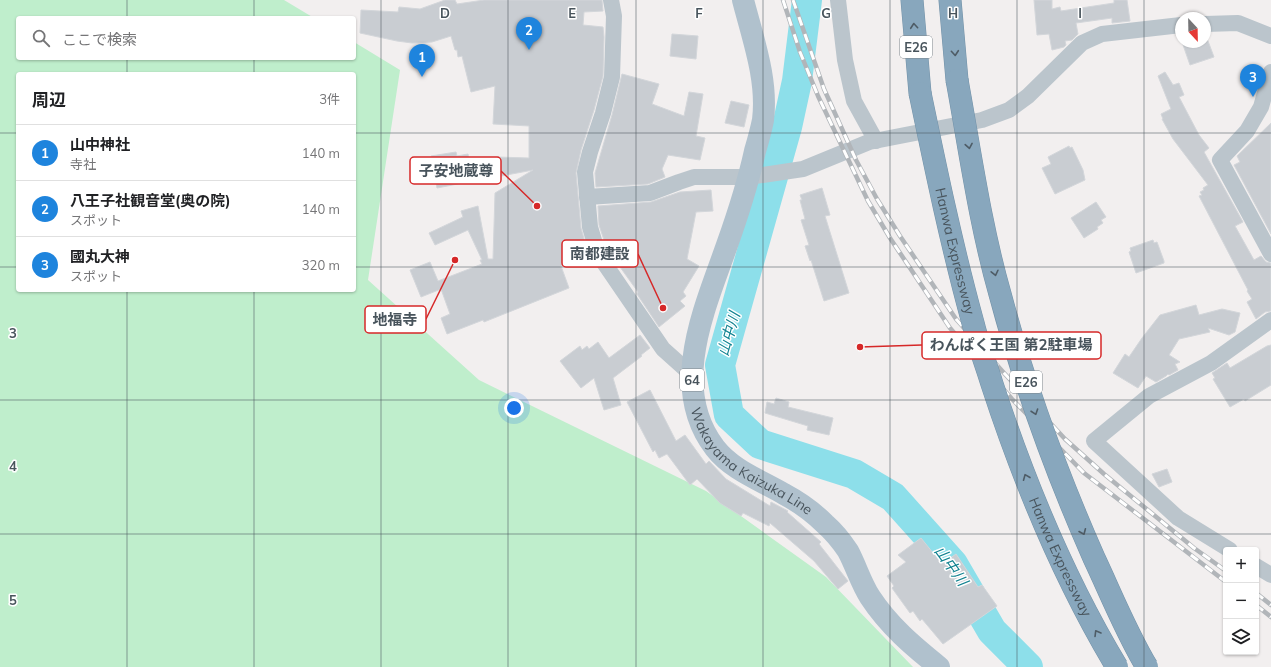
<!DOCTYPE html>
<html lang="ja">
<head>
<meta charset="utf-8">
<style>
	:root { --surface:#fff; --page:#f6f6f6; --text:#202124; --muted:#757577; --line:#e0e0e0; --accent:#1e84dd }
	body { margin:0; font-family:Mulish,"Noto Sans JP",sans-serif; background:var(--page); color:var(--text) }
	.controls { position:absolute; right:12px; bottom:12px; display:grid; overflow:hidden; border-radius:4px; box-shadow:0 1px 3px #0004 }
	.controls button { width:36px; height:36px; display:grid; place-items:center; padding:0; border:0; border-bottom:1px solid var(--line); background:var(--surface); color:var(--text); font:20px sans-serif }
	.compass { position:absolute; left:1175px; top:12px; width:36px; height:36px; border-radius:50%; background:var(--surface); box-shadow:0 1px 3px #0004; rotate:158deg }
	.you { position:absolute; left:514px; top:408px; width:14px; height:14px; margin:-10px; border:3px solid #fff; border-radius:50%; background:#1a73e8; box-shadow:0 0 0 6px #1a73e833 }
	.badge { display:grid; place-items:center; width:26px; height:26px; border-radius:50%; background:var(--accent); color:#fff; font-size:13px; font-weight:700 }
	.pin { position:absolute; translate:-50% -33px; filter:drop-shadow(0 1px 2px #0008) }
	.pin::after { content:''; position:absolute; top:21px; width:14px; height:12px; background:inherit; clip-path:polygon(0 0,100% 0,50% 100%) }
	.list { margin:0; padding:0; list-style:none }
	h2 { display:flex; justify-content:space-between; align-items:center; height:52px; margin:0; padding:0 16px; font-size:17px }
	h2 small { font-size:13px; font-weight:400; color:var(--muted) }
	.list li { display:grid; grid-template-columns:26px 1fr auto; gap:12px; align-items:center; box-sizing:border-box; height:56px; padding:0 16px; border-top:1px solid var(--line) }
	.list b { display:block; font-size:15px; white-space:nowrap }
	.list p { margin:0; font-size:13px; white-space:nowrap; color:var(--muted) }
	.list em { font-size:13px; font-style:normal; color:var(--muted) }
	.icon { flex:none; width:22px; height:22px; fill:none; stroke:currentColor; stroke-width:2; stroke-linecap:round; stroke-linejoin:round }
	.map { position:relative; flex:none; width:1271px; height:667px; overflow:hidden }
	.search { position:absolute; background:var(--surface); box-shadow:0 1px 3px #0004; left:16px; top:16px; width:340px; height:44px; display:flex; align-items:center; gap:10px; box-sizing:border-box; padding:0 14px; border-radius:4px; color:var(--muted); font-size:15px }
	.panel { position:absolute; background:var(--surface); box-shadow:0 1px 3px #0004; left:16px; top:72px; width:340px; height:220px; border-radius:4px }
	.map>svg:first-child { display:block }
	.green { fill:#bfeecc; fill-rule:evenodd }
	.lines { fill:none; stroke-linecap:round; stroke-linejoin:round }
	.river { stroke:#8ddfea; stroke-width:30 }
	.building { fill:#c9cdd2; stroke:#d3d6da }
	.highway-casing { stroke:#7392a8; stroke-width:23 }
	.street { stroke:#bbc5cc; stroke-width:16 }
	.primary { stroke:#b0c1cd; stroke-width:22 }
	.highway { stroke:#88a7bd; stroke-width:22 }
	.rail-casing { stroke:#b1b5b9; stroke-width:4.5 }
	.rail { stroke:#fff; stroke-width:3; stroke-dasharray:9; stroke-linecap:butt }
	.highway-bridge-casing { stroke:#7392a8; stroke-width:23; stroke-linecap:butt }
	.highway-bridge { stroke:#88a7bd; stroke-width:22 }
	.oneway { stroke:#4e5c66 }
	.grid { fill:none; stroke:#48545c; stroke-width:1; stroke-opacity:0.55 }
	.labels { text-anchor:middle; stroke-width:3; stroke-linejoin:round; paint-order:stroke }
	.shield { fill:#fff; stroke:#7f878d; stroke-width:1 }
	.shield-label { font-size:13px; font-weight:bold; fill:#48545c }
	.street-label { font-size:14px; fill:#48545c; stroke:#fff }
	.water-label { font-size:15px; font-style:italic; fill:#108290; stroke:#fff }
	.grid-label { font-size:13px; text-anchor:middle; font-weight:bold; fill:#48545c; stroke:#fff; stroke-width:3; stroke-linejoin:round; paint-order:stroke }
	.leader { fill:none; stroke:#d62828; stroke-width:1.5 }
	.callout-dot { fill:#d62828; stroke:#fff; stroke-width:1.5 }
	.callout { fill:#fff; stroke:#d62828; stroke-width:1.5 }
	.callout-label { font-size:15px; text-anchor:middle; font-weight:bold; fill:#48545c }
</style>
</head>
<body>
<div class="map">
<svg width="1271" height="667" viewBox="0 0 1271 667">
	<rect width="100%" height="100%" fill="#f2efef"/>
	<path class="green" d="M 0,0 L 284,0 L 314,18 L 18,18 L 18,58 L 354,58 L 354,42 L 400,70 L 368,280 L 479,380 L 706,491 L 826,577 L 913,667 L 0,667 ZM 18,74 L 354,74 L 354,290 L 18,290 Z"/>
	<g class="lines">
		<polyline class="river" points="807,0 797,81 787,127 720,365 729,415 760,444 854,474 893,497 953,564 992,631 1028,667"/>
	</g>
	<g class="building">
		<polygon points="445,0 455,0 457,4 484,0 602,0 603,11 584,12 583,25 603,27 604,37 603,76 594,110 581,150 576,173 581,228 589,256 561,266 569,288 484,322 483,320 447,334 441,318 450,314 441,289 421,297 410,270 430,262 438,281 482,264 480,260 482,260 468,230 435,245 429,233 463,217 461,211 478,206 488,259 493,259 495,193 533,170 496,177 497,157 529,158 529,126 493,124 495,86 471,92 462,56 458,57 457,50 455,50 451,36 432,42 412,43 397,41 360,33 361,10 398,12 399,7 420,9"/>
		<polygon points="1034,0 1052,0 1052,9 1060,7 1061,11 1114,3 1114,0 1127,0 1130,21 1112,23 1112,18 1076,23 1078,34 1072,40 1065,41 1066,45 1064,47 1052,50 1049,34 1037,35"/>
		<polygon points="1205,33 1214,57 1190,65 1182,42 1205,42"/>
		<polygon points="672,34 698,36 696,59 670,56"/>
		<polygon points="1165,72 1173,85 1179,83 1184,95 1179,97 1199,135 1209,148 1204,152 1243,222 1235,226 1254,260 1261,256 1266,262 1271,263 1271,311 1265,312 1256,319 1247,302 1252,299 1247,291 1248,290 1199,196 1202,195 1200,192 1204,190 1203,188 1208,185 1173,139 1162,119 1163,119 1161,114 1171,109 1158,76"/>
		<polygon points="622,74 659,84 652,104 684,116 689,92 703,94 696,136 705,138 700,160 668,155 662,169 665,177 648,184 596,187 595,173 612,115"/>
		<polygon points="731,101 749,105 744,127 725,123"/>
		<polygon points="1271,123 1271,234 1234,165 1240,162 1237,156"/>
		<polygon points="1069,146 1070,148 1072,147 1083,170 1085,180 1055,194 1042,168 1051,164 1048,157"/>
		<polygon points="456,152 457,156 468,154 473,181 437,188 431,156"/>
		<polygon points="822,188 830,215 825,216 849,293 824,301 811,260 810,261 805,246 809,245 801,220 805,219 800,200 802,200 800,195"/>
		<polygon points="711,190 713,211 696,212 687,259 699,266 683,292 686,296 680,301 685,306 659,327 637,294 638,292 607,249 599,225 598,206 651,202 680,192"/>
		<polygon points="1096,202 1106,217 1101,220 1103,223 1097,227 1098,229 1084,238 1071,218"/>
		<polygon points="1153,240 1154,243 1157,242 1164,261 1164,263 1136,273 1129,252 1131,251 1130,248"/>
		<polygon points="1196,305 1199,315 1222,309 1240,313 1235,332 1229,335 1208,328 1210,332 1179,339 1169,355 1180,362 1175,364 1178,370 1169,375 1168,374 1166,376 1156,382 1146,376 1138,388 1113,373 1125,354 1129,357 1142,338 1160,315"/>
		<polygon points="640,335 650,348 641,355 642,356 613,378 621,405 604,410 594,378 581,388 560,361 580,346 582,350 587,346 589,349 598,342 609,358"/>
		<polygon points="1271,345 1271,385 1245,401 1244,399 1230,407 1213,379 1215,378 1212,373 1227,363 1230,368 1267,346"/>
		<polygon points="650,390 676,441 685,435 706,464 709,461 726,479 770,506 771,502 788,511 787,512 821,542 819,544 848,581 838,589 814,561 770,523 769,526 743,513 741,516 720,503 697,479 690,485 667,454 659,458 655,450 653,452 627,402"/>
		<polygon points="776,398 789,402 788,407 833,418 829,435 807,430 808,426 765,413 767,402 774,404"/>
		<polygon points="1167,469 1172,482 1159,487 1152,474"/>
		<polygon points="921,538 942,564 956,554 978,587 982,585 997,606 943,644 922,619 920,621 913,611 910,613 892,588 894,586 887,576 906,562 898,555"/>
	</g>
	<g class="lines">
		<defs>
			<g id="highway">
				<polyline points="912,0 920,93"/>
				<polyline points="950,0 957,80"/>
			</g>
		</defs>
		<use href="#highway" class="highway-casing"/>
		<g class="street">
			<polyline points="611,0 614,16 612,77 603,113 590,152 585,172 590,227 598,254 663,349 692,375"/>
			<polyline points="838,0 845,60 854,101 876,141"/>
			<polyline points="1205,24 1238,23 1271,36"/>
			<polyline points="1271,72 1261,107 1247,131 1220,160 1271,254"/>
			<polyline points="587,197 650,193 679,182 694,177 749,177 803,169 869,142 982,120 1009,110 1028,96 1082,43 1102,34 1181,25"/>
			<polyline points="1230,550 1178,518 1094,441 1149,396 1211,363 1271,320"/>
			<polyline points="1256,566 1271,575"/>
		</g>
		<path class="primary" id="s1" d="M 743,0 C 753,39 768,80 763,120 C 761,130 758,141 755,151 C 748,183 738,214 727,245 C 705,308 668,387 715,448 C 732,470 760,480 784,494 C 799,502 813,512 825,524 C 833,531 842,542 848,551 C 856,566 861,583 870,597 C 889,626 913,646 939,667"/>
		<use href="#highway" class="highway"/>
		<defs>
			<g id="rail">
				<polyline points="783,0 800,52 818,96 868,201 890,238 950,328 1012,399 1084,473 1226,582"/>
				<polyline points="793,0 824,89 856,160 877,199 900,236 956,319 1004,373 1065,439 1104,474 1194,548 1226,571"/>
				<polyline points="1256,593 1271,605"/>
				<polyline points="1256,605 1271,617"/>
			</g>
		</defs>
		<use href="#rail" class="rail-casing"/>
		<use href="#rail" class="rail"/>
		<defs>
			<g id="highway-bridge">
				<path d="M 957,80 C 970,151 980,224 1000,294 C 1024,384 1056,472 1094,558 C 1111,594 1126,632 1147,667"/>
				<path id="s2" d="M 920,93 C 936,170 952,247 973,323 C 978,344 986,364 992,384 C 1024,482 1064,579 1117,667"/>
			</g>
		</defs>
		<use href="#highway-bridge" class="highway-bridge-casing"/>
		<use href="#highway-bridge" class="highway-bridge"/>
	</g>
	<defs><path id="oneway-chevron" d="M-2-3.5L2.5 0L-2 3.5" fill="none" stroke-width="1.6" stroke-linecap="round" stroke-linejoin="round"/></defs>
	<g class="oneway">
		<use href="#oneway-chevron" transform="translate(914 26) rotate(-95)"/>
		<use href="#oneway-chevron" transform="translate(955 53) rotate(85)"/>
		<use href="#oneway-chevron" transform="translate(969 146) rotate(80)"/>
		<use href="#oneway-chevron" transform="translate(995 273) rotate(77)"/>
		<use href="#oneway-chevron" transform="translate(1035 412) rotate(71)"/>
		<use href="#oneway-chevron" transform="translate(1026 477) rotate(-112)"/>
		<use href="#oneway-chevron" transform="translate(1083 532) rotate(67)"/>
		<use href="#oneway-chevron" transform="translate(1097 633) rotate(-121)"/>
	</g>
	<path class="grid" d="M 127,0 L 127,18M 254,0 L 254,18M 381,0 L 381,667M 508,0 L 508,667M 636,0 L 636,667M 763,0 L 763,667M 890,0 L 890,667M 1017,0 L 1017,667M 1144,0 L 1144,667M 127,58 L 127,74M 254,58 L 254,74M 0,133 L 18,133M 354,133 L 1271,133M 0,267 L 18,267M 354,267 L 1271,267M 127,290 L 127,667M 254,290 L 254,667M 0,400 L 1271,400M 0,534 L 1271,534"/>
	<g class="labels">
		<g class="shield">
			<rect x="900" y="36" width="32" height="22" rx="3"/>
			<rect x="680" y="369" width="24" height="22" rx="3"/>
			<rect x="1010" y="371" width="32" height="22" rx="3"/>
		</g>
		<g class="shield-label">
			<text x="916" y="52">E26</text>
			<text x="692" y="385">64</text>
			<text x="1026" y="387">E26</text>
		</g>
		<g class="street-label">
			<text dy="5" stroke="none"><textPath href="#s2" startOffset="162">Hanwa Expressway</textPath></text>
			<text dy="5" stroke="none"><textPath href="#s1" startOffset="501">Wakayama Kaizuka Line</textPath></text>
			<text dy="5" stroke="none"><textPath href="#s2" startOffset="486">Hanwa Expressway</textPath></text>
		</g>
		<g class="water-label">
			<text transform="translate(729 334) rotate(-74)" y="5">山中川</text>
			<text transform="translate(951 566) rotate(54)" y="5">山中川</text>
		</g>
	</g>
	<g class="grid-label">
		<text x="445" y="18">D</text>
		<text x="572" y="18">E</text>
		<text x="699" y="18">F</text>
		<text x="826" y="18">G</text>
		<text x="953" y="18">H</text>
		<text x="1080" y="18">I</text>
		<text x="13" y="338">3</text>
		<text x="13" y="471">4</text>
		<text x="13" y="605">5</text>
	</g>
	<path class="leader" d="M537 206L501 171M663 308L638 254M455 260L426 319M860 347L922 345"/>
	<g class="callout-dot">
		<circle cx="537" cy="206" r="4"/>
		<circle cx="663" cy="308" r="4"/>
		<circle cx="455" cy="260" r="4"/>
		<circle cx="860" cy="347" r="4"/>
	</g>
	<g class="callout">
		<rect x="410" y="157" width="91" height="27" rx="4"/>
		<rect x="562" y="240" width="76" height="27" rx="4"/>
		<rect x="365" y="306" width="61" height="27" rx="4"/>
		<rect x="922" y="332" width="179" height="27" rx="4"/>
	</g>
	<g class="callout-label">
		<text x="456" y="176">子安地蔵尊</text>
		<text x="600" y="259">南都建設</text>
		<text x="395" y="325">地福寺</text>
		<text x="1011" y="350">わんぱく王国 第2駐車場</text>
	</g>
</svg>
<div class="controls">
<button>+</button>
<button>−</button>
<button><svg class="icon" aria-label="layers" viewBox="0 0 24 24"><path d="M12 4l9 5-9 5-9-5zM3 14l9 5 9-5"/></svg></button>
</div>
<svg class="compass" viewBox="-18 -18 36 36"><path d="M0-13l5 13h-10z" fill="#e53935"/><path d="M0 13l5-13h-10z" fill="#757577"/></svg>
<div class="you"></div>
<div class="pin badge" style="left:422px;top:77px">1</div>
<div class="pin badge" style="left:529px;top:50px">2</div>
<div class="pin badge" style="left:1253px;top:97px">3</div>
<div class="search"><svg class="icon" aria-label="search" viewBox="0 0 24 24"><circle cx="10" cy="10" r="6"/><path d="M15 15l6 6"/></svg>ここで検索</div>
<section class="panel">
<h2>周辺<small>3件</small></h2>
<ul class="list">
<li><span class="badge">1</span><div><b>山中神社</b><p>寺社</p></div><em>140 m</em></li>
<li><span class="badge">2</span><div><b>八王子社観音堂(奥の院)</b><p>スポット</p></div><em>140 m</em></li>
<li><span class="badge">3</span><div><b>國丸大神</b><p>スポット</p></div><em>320 m</em></li>
</ul>
</section>
</div>
</body>
</html>
